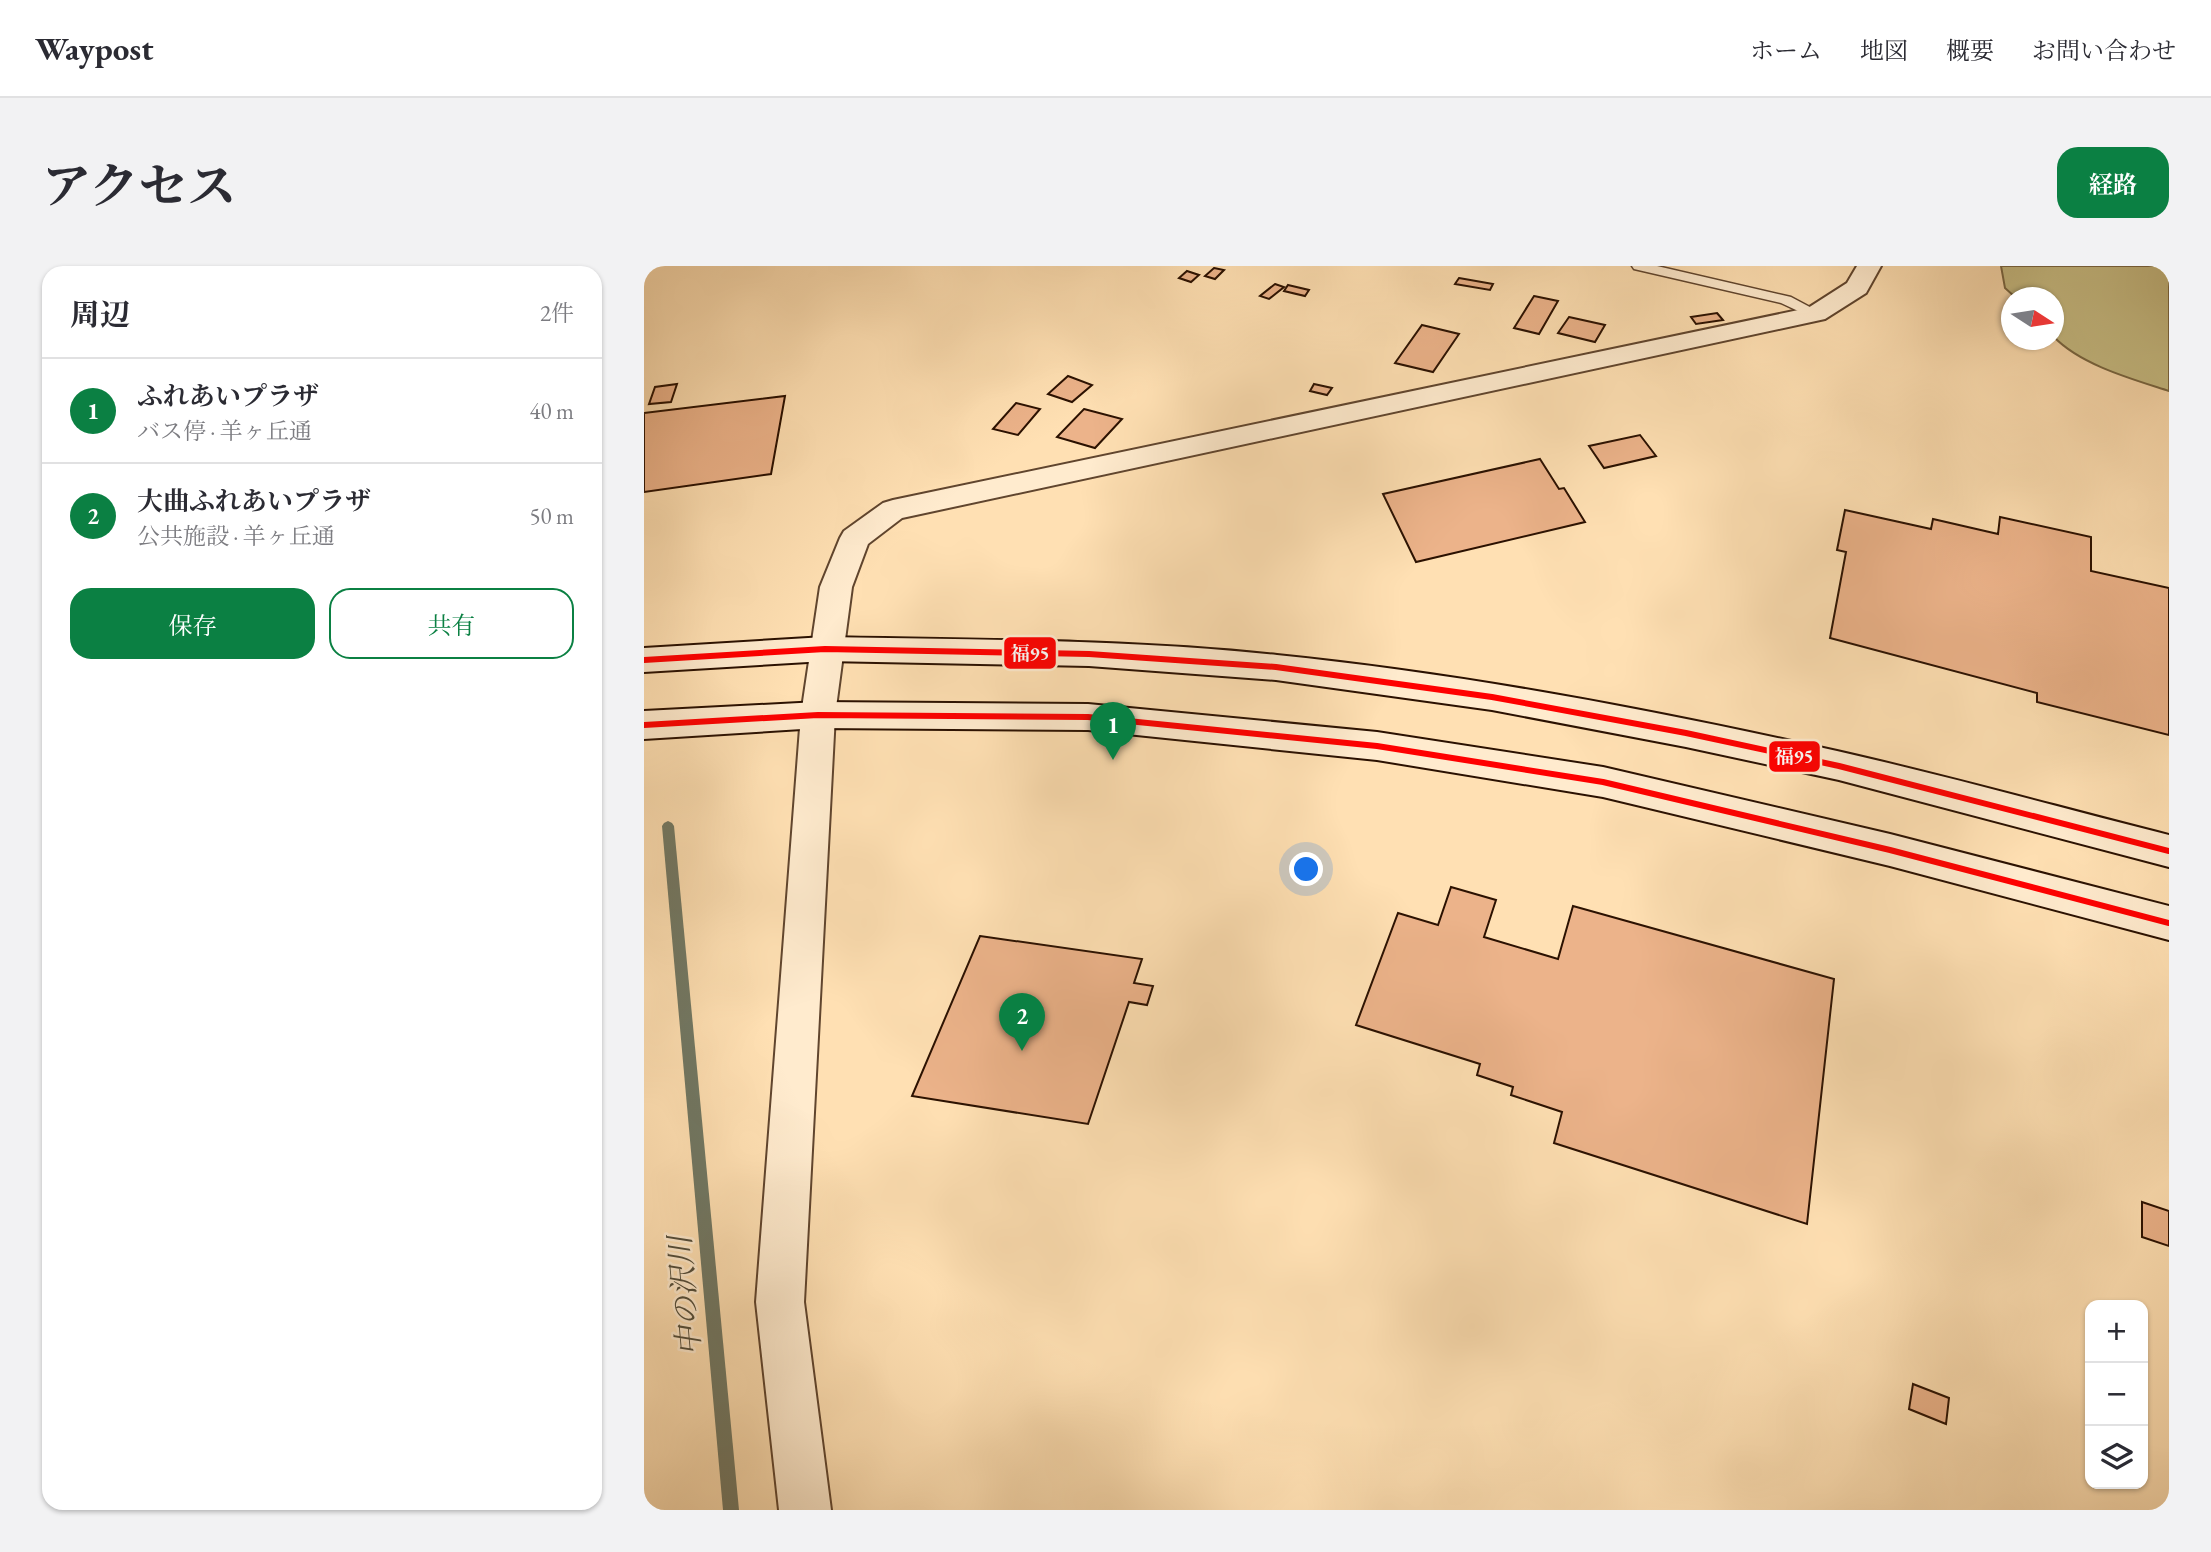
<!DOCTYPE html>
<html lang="ja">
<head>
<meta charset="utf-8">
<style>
	:root { --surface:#fff; --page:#f2f2f3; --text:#2b2b33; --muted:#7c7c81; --line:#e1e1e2; --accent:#0b8043 }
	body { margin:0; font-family:"EB Garamond","Noto Serif JP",serif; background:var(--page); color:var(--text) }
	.controls { position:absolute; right:21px; bottom:21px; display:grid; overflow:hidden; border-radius:14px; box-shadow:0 2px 5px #0004 }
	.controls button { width:63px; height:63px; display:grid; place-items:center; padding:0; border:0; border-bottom:2px solid var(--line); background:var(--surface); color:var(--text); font:35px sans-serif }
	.compass { position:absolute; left:1357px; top:21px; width:63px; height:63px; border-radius:50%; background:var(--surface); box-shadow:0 2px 5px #0004; rotate:102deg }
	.you { position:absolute; left:663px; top:604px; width:24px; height:24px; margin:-18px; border:5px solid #fff; border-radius:50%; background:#1a73e8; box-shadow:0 0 0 10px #1a73e833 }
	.badge { display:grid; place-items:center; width:46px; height:46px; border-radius:50%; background:var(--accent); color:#fff; font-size:23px; font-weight:700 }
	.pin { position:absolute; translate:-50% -58px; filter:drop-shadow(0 2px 4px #0008) }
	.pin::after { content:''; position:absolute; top:37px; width:24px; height:21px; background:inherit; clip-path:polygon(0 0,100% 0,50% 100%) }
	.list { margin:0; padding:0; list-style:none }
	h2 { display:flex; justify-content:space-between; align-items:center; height:91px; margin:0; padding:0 28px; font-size:30px }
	h2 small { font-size:23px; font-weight:400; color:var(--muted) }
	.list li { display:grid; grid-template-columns:46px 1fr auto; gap:21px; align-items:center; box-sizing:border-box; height:105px; padding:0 28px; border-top:2px solid var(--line) }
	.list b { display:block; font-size:26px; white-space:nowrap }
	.list p { margin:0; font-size:23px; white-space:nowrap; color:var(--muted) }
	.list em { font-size:23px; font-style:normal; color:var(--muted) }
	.actions { display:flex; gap:14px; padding:21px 28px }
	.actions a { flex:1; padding:16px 0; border:2px solid var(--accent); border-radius:21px; text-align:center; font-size:24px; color:var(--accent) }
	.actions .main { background:var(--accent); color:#fff }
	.icon { flex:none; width:38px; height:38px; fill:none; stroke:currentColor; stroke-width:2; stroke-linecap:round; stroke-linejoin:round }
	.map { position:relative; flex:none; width:1525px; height:1244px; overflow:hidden; border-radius:21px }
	header { display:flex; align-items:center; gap:42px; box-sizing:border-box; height:98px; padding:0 35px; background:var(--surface); border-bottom:2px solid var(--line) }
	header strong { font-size:33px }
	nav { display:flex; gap:38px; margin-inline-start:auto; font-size:24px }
	.intro { display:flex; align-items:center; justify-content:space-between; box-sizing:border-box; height:168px; padding:0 42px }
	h1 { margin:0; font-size:49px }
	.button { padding:18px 32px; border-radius:21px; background:var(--accent); color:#fff; font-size:24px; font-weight:700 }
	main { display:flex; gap:42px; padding:0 42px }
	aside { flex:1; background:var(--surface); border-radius:21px; box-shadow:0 2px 5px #0004 }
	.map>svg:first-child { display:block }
	.green { fill:#c9c087; stroke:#7a6844; stroke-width:2 }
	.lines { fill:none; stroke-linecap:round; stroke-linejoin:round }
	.stream { fill:#727965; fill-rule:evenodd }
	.building { fill:#ecb38a; stroke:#2b1101; stroke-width:2 }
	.service-casing { stroke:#60452e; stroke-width:3 }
	.minor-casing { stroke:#60452e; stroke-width:4 }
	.secondary-casing { stroke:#2b1101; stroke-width:4 }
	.service { fill:#ffebce; fill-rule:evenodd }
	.minor { fill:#ffebce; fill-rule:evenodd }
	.secondary { fill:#ffebce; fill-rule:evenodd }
	.bus-1-casing { stroke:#ffebce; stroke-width:11 }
	.bus-1 { stroke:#f00; stroke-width:6 }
	.labels { text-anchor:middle; stroke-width:5; stroke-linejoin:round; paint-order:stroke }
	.water-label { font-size:30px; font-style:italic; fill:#544e3b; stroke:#ffebce }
	.line-badge { stroke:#ffebce; stroke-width:2.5 }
	.badge-label { font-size:19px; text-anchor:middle; font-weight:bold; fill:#fff }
</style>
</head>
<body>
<header>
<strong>Waypost</strong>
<nav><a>ホーム</a><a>地図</a><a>概要</a><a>お問い合わせ</a></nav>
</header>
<div class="intro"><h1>アクセス</h1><a class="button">経路</a></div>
<main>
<aside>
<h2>周辺<small>2件</small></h2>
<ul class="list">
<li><span class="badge">1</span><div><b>ふれあいプラザ</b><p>バス停 · 羊ヶ丘通</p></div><em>40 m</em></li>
<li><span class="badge">2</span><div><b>大曲ふれあいプラザ</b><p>公共施設 · 羊ヶ丘通</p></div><em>50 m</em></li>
</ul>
<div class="actions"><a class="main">保存</a><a>共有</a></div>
</aside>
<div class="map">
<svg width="1525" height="1244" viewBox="0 0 1525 1244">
	<rect width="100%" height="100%" fill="#ffe0b3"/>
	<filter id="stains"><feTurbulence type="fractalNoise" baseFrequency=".00286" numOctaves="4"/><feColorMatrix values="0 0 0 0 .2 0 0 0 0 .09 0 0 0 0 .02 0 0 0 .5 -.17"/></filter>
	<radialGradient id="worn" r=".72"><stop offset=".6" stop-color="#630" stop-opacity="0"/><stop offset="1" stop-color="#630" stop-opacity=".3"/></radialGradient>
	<path class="green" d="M 1357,0 L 1525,0 L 1525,125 C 1488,113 1437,99 1410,71 L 1409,32 L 1371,31 L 1361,22 Z"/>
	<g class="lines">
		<polygon class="stream" points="24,555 28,557 30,560 95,1244 79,1244 18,560 20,557"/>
	</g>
	<g class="building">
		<polygon points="570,2 580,4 571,13 561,10"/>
		<polygon points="543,5 555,9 547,16 535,12"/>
		<polygon points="815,12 849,18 846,24 811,18"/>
		<polygon points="631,18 640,21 625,33 616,30"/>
		<polygon points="644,19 665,24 661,30 640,25"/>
		<polygon points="890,30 914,35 895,68 870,62"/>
		<polygon points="1073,47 1079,54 1052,58 1047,51"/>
		<polygon points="925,51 961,59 951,76 914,67"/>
		<polygon points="778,59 815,68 789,106 751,97"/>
		<polygon points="424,110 448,119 428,136 404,128"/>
		<polygon points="33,118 27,136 5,138 11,121"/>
		<polygon points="670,118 688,122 683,129 666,125"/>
		<polygon points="141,130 127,208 0,226 0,147"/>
		<polygon points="372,137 396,143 374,169 349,163"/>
		<polygon points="440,143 478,153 451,182 413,171"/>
		<polygon points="996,169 1012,190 960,202 945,180"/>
		<polygon points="896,193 915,223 920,222 941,256 772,296 739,228"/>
		<polygon points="1201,244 1287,263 1289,253 1354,268 1356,251 1447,271 1447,305 1525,322 1525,469 1393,436 1393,427 1186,372 1202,286 1193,284"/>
		<polygon points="807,621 852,634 840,671 914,693 929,640 1190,713 1163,958 910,877 918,846 867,829 869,821 833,809 836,798 712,759 754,647 794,659"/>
		<polygon points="336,670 498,693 490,717 509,720 503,739 485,736 444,858 268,830"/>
		<polygon points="1498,936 1525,945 1525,980 1498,971"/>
		<polygon points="1269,1118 1305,1132 1302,1158 1265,1143"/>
	</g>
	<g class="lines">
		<defs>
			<polygon id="service" points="988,0 1013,0 1147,31 1179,48 1177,51 1167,51 1137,37 990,3"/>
			<polygon id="minor" points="1213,0 1237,0 1222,27 1181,53 258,252 224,278 208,321 191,449 160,1036 187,1244 135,1244 112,1036 157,449 176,321 196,272 200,265 239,237 249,234 1164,42 1203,17"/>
			<g id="secondary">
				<path d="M 181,371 C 331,374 483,373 633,389 C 821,408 1009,444 1193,485 C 1304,510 1414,541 1525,569 L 1525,601 L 1195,514 L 1042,481 L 848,444 L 632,414 L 445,400 L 181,395 L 0,406 L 0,382 Z"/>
				<polygon points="174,436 444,438 733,466 959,501 1246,568 1525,640 1525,674 1246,600 959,531 733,494 444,464 174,462 0,473 0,445"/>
			</g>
		</defs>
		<use href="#service" class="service-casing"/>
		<use href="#minor" class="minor-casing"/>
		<use href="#secondary" class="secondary-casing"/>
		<use href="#service" class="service"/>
		<use href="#minor" class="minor"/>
		<use href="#secondary" class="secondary"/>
		<defs>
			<g id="bus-1">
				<polyline points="0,394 181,383 445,388 632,401 848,431 1042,467 1195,500 1525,585"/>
				<polyline points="0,459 174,449 444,451 733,480 959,516 1246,584 1525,657"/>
			</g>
		</defs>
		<use href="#bus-1" class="bus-1-casing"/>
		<use href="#bus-1" class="bus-1"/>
	</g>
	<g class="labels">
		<g class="water-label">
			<text transform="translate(41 1030) rotate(-95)" y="10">中の沢川</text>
		</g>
	</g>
	<g class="line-badge">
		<rect x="359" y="370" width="54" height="34" rx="7" fill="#f00"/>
		<rect x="1124" y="474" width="53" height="33" rx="7" fill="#f00"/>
	</g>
	<g class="badge-label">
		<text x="386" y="394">福95</text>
		<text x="1150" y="497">福95</text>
	</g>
	<rect width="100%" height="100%" filter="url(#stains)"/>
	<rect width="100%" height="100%" fill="url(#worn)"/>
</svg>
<div class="controls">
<button>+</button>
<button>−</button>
<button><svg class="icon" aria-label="layers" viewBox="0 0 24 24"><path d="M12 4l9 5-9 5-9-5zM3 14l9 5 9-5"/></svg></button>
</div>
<svg class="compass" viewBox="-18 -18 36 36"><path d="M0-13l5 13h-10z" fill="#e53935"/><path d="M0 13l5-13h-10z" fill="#7c7c81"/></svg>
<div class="you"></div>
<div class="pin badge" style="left:469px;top:494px">1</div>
<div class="pin badge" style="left:378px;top:785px">2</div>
</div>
</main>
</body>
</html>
